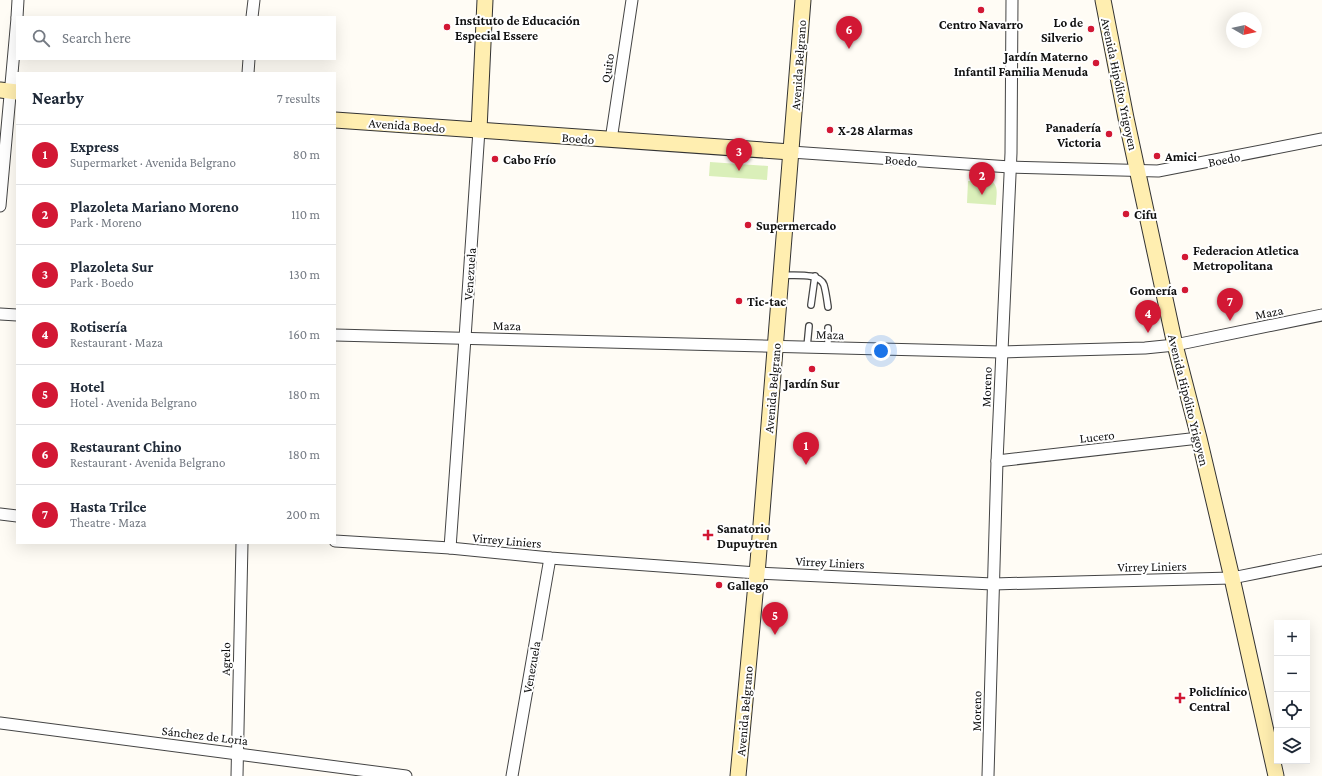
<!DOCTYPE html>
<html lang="en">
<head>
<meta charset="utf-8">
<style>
	:root { --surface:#fff; --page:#f2f2f3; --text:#1f2937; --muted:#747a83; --line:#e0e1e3; --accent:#d21834 }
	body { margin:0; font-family:"Crimson Pro",serif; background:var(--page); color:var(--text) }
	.controls { position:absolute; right:12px; bottom:12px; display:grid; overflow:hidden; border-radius:0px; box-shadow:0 4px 16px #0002 }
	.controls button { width:36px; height:36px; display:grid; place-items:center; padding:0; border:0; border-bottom:1px solid var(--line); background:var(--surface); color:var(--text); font:20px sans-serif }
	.compass { position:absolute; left:1226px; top:12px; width:36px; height:36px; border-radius:50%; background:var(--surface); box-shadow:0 4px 16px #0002; rotate:99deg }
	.you { position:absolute; left:881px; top:351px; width:14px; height:14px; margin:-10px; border:3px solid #fff; border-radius:50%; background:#1a73e8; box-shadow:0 0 0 6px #1a73e833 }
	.badge { display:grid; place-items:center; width:26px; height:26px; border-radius:50%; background:var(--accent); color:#fff; font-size:13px; font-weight:700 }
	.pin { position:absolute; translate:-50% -33px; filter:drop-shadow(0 1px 2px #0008) }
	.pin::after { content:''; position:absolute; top:21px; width:14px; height:12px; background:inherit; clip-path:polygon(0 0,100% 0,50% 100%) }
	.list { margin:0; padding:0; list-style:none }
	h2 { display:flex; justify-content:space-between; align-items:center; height:52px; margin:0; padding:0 16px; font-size:17px }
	h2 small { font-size:13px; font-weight:400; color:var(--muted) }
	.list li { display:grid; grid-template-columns:26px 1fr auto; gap:12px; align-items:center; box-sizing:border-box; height:60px; padding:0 16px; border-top:1px solid var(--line) }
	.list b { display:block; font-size:15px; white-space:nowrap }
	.list p { margin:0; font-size:13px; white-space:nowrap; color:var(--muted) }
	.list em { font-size:13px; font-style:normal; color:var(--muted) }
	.icon { flex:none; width:22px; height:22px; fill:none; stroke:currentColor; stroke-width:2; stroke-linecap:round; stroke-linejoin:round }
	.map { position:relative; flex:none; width:1322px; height:776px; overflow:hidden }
	.search { position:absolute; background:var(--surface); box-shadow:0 4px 16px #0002; left:16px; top:16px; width:320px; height:44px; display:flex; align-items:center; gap:10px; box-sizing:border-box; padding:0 14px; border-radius:0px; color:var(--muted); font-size:15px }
	.panel { position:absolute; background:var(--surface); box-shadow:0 4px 16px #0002; left:16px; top:72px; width:320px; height:472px; border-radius:0px }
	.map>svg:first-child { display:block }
	.green { fill:#daefb9 }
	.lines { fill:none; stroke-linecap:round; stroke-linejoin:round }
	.lane-casing { stroke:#444; stroke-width:8 }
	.street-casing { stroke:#444; stroke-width:13 }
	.secondary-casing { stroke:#333; stroke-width:17 }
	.lane { stroke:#fff; stroke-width:5.5 }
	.street { stroke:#fff; stroke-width:11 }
	.secondary { stroke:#ffeeb0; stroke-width:15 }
	.poi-dot { fill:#d21834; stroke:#fff; stroke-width:1.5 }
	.labels { text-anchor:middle; stroke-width:4; stroke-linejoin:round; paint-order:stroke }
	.poi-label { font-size:13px; font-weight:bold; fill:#111; stroke:#fff; text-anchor:start }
	.street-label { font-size:13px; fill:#111; stroke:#fff }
</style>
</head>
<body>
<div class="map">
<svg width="1322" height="776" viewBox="0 0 1322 776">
	<rect width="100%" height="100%" fill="#fffcf5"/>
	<g class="green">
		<polygon points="710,162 768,166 767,180 709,176"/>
		<path d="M 968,181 L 993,182 C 999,188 996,197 996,205 L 967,203 Z"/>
	</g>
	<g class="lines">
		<defs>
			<g id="lane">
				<path d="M 783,275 C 794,276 819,272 824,285 C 826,292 827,300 828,307"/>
				<polyline points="811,305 815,276"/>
				<polyline points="828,328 828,348"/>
				<polyline points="807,347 809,326"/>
			</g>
			<g id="street">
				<polyline points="17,17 18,0"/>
				<polyline points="252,17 254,0"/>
				<polyline points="248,73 249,59"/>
				<polyline points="611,140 632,0"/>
				<polyline points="791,152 1010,167 1158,171 1322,139"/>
				<polyline points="0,206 17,18"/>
				<polyline points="0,314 17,315"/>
				<polyline points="335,335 1001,352 1145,348 1175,345 1322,315"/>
				<polyline points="997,461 1199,438"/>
				<polyline points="0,514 17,516"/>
				<polyline points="335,541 450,548 550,558 757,573 993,584 1232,578 1322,560"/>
				<polyline points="450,548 465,338 479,130"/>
				<polyline points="0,723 406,776"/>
				<polyline points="237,776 242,543"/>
				<polyline points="512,776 550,558"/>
				<polyline points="988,776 997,461 1011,153 1012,0"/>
			</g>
			<g id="secondary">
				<polyline points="1103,0 1126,118 1175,345 1199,438 1232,578 1276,776"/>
				<polyline points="0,90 17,92"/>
				<polyline points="335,120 791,152"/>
				<polyline points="479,130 485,0"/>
				<polyline points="738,776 758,562 803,0"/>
			</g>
		</defs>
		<use href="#lane" class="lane-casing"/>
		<use href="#street" class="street-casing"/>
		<use href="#secondary" class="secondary-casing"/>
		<use href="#lane" class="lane"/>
		<use href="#street" class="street"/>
		<use href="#secondary" class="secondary"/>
	</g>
	<g class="poi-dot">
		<circle cx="981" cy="10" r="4"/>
		<circle cx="447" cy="27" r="4"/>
		<circle cx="1091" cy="29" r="4"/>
		<circle cx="1096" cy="63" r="4"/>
		<circle cx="830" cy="130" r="4"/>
		<circle cx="1109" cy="134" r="4"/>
		<circle cx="1157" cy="156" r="4"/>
		<circle cx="495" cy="159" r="4"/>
		<circle cx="1126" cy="214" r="4"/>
		<circle cx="748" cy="225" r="4"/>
		<circle cx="1185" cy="257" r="4"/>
		<circle cx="1185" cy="290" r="4"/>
		<circle cx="739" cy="301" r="4"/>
		<circle cx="812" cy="369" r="4"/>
		<path d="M706 529h4v4h4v4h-4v4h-4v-4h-4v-4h4z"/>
		<circle cx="719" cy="585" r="4"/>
		<path d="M1178 692h4v4h4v4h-4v4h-4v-4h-4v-4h4z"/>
	</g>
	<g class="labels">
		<g class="poi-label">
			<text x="455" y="25">Instituto de Educación<tspan x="455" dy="15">Especial Essere</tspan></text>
			<text x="1083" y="27" text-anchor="end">Lo de<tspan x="1083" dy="15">Silverio</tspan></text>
			<text x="981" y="29" text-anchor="middle">Centro Navarro</text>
			<text x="1088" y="61" text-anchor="end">Jardín Materno<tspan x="1088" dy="15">Infantil Familia Menuda</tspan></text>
			<text x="1101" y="132" text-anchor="end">Panadería<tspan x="1101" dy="15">Victoria</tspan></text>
			<text x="838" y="135">X-28 Alarmas</text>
			<text x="1165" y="161">Amici</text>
			<text x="503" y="164">Cabo Frío</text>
			<text x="1134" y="219">Cifu</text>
			<text x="756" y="230">Supermercado</text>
			<text x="1193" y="255">Federacion Atletica<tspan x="1193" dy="15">Metropolitana</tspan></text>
			<text x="1177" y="295" text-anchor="end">Gomería</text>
			<text x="747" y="306">Tic-tac</text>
			<text x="812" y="388" text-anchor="middle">Jardín Sur</text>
			<text x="717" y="533">Sanatorio<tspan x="717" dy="15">Dupuytren</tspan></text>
			<text x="727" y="590">Gallego</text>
			<text x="1189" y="696">Policlínico<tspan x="1189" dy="15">Central</tspan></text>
		</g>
		<g class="street-label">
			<text transform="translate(798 65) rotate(-86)" y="5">Avenida Belgrano</text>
			<text transform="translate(607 68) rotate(-81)" y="5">Quito</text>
			<text transform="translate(1120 84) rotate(78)" y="5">Avenida Hipólito Yrigoyen</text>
			<text transform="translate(407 125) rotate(4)" y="5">Avenida Boedo</text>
			<text transform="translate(578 138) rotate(4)" y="5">Boedo</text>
			<text transform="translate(1224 159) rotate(-11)" y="5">Boedo</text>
			<text transform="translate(901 160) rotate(4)" y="5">Boedo</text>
			<text transform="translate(469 274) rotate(-86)" y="5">Venezuela</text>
			<text transform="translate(1269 312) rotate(-11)" y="5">Maza</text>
			<text transform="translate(507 325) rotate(1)" y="5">Maza</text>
			<text transform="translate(830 334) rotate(2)" y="5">Maza</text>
			<text transform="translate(986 387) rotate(-88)" y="5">Moreno</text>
			<text transform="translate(772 388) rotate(-85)" y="5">Avenida Belgrano</text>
			<text transform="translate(1189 400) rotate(76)" y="5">Avenida Hipólito Yrigoyen</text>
			<text transform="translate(1097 436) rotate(-6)" y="5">Lucero</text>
			<text transform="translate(507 540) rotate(5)" y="5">Virrey Liniers</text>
			<text transform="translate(830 562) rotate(3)" y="5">Virrey Liniers</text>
			<text transform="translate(1152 566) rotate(-1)" y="5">Virrey Liniers</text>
			<text transform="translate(225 659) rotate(-89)" y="5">Agrelo</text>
			<text transform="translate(531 667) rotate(-80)" y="5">Venezuela</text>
			<text transform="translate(744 711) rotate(-85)" y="5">Avenida Belgrano</text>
			<text transform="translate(976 711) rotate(-89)" y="5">Moreno</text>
			<text transform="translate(205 735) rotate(7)" y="5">Sánchez de Loria</text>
		</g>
	</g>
</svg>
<div class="controls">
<button>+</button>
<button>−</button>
<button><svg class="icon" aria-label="locate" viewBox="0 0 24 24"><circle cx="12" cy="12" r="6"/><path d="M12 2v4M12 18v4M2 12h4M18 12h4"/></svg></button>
<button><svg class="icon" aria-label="layers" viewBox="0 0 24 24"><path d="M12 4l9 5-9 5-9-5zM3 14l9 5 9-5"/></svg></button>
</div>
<svg class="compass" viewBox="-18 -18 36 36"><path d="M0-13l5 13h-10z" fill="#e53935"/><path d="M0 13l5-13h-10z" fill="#747a83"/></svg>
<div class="you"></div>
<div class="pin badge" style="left:806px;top:465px">1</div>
<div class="pin badge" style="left:982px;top:195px">2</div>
<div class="pin badge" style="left:739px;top:171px">3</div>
<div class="pin badge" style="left:1148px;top:333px">4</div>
<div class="pin badge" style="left:775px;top:635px">5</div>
<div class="pin badge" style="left:849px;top:49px">6</div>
<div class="pin badge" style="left:1230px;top:321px">7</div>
<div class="search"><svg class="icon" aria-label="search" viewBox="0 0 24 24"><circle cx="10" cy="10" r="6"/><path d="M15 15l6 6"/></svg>Search here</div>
<section class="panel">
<h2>Nearby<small>7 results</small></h2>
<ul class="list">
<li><span class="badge">1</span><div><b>Express</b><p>Supermarket · Avenida Belgrano</p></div><em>80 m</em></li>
<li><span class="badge">2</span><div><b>Plazoleta Mariano Moreno</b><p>Park · Moreno</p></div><em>110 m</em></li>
<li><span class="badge">3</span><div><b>Plazoleta Sur</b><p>Park · Boedo</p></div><em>130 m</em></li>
<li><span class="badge">4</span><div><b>Rotisería</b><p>Restaurant · Maza</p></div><em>160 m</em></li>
<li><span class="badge">5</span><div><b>Hotel</b><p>Hotel · Avenida Belgrano</p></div><em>180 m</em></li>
<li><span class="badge">6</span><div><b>Restaurant Chino</b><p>Restaurant · Avenida Belgrano</p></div><em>180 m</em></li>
<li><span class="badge">7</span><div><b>Hasta Trilce</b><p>Theatre · Maza</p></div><em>200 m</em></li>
</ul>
</section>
</div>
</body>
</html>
